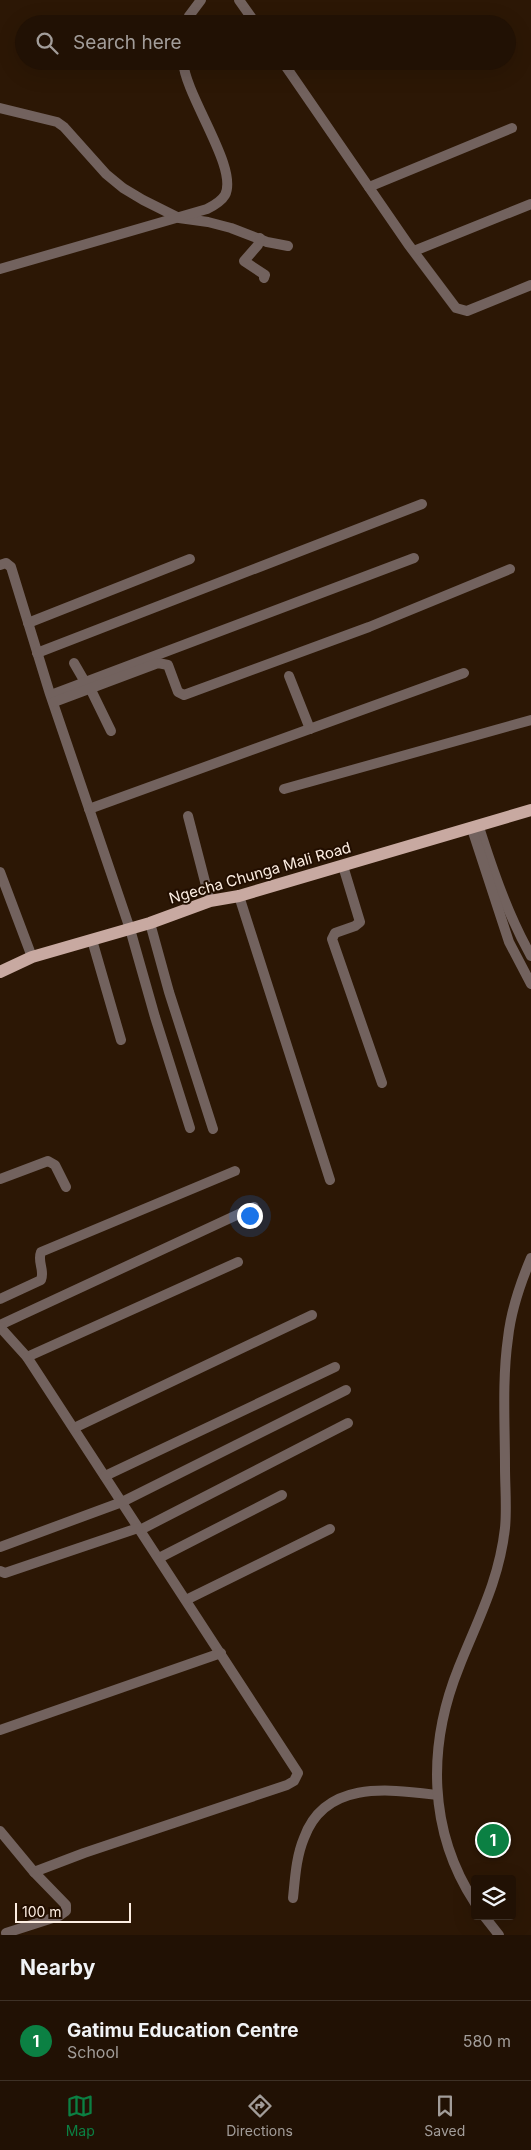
<!DOCTYPE html>
<html lang="en">
<head>
<meta charset="utf-8">
<style>
	:root { --surface:#211104; --page:#291a0e; --text:#f1f3f6; --muted:#a29d9a; --line:#3e3126; --accent:#0b8043 }
	body { margin:0; font-family:Inter,sans-serif; background:var(--page); color:var(--text) }
	.controls { position:absolute; right:15px; bottom:15px; display:grid; overflow:hidden; border-radius:5px; box-shadow:0 5px 20px #0002 }
	.controls button { width:45px; height:45px; display:grid; place-items:center; padding:0; border:0; border-bottom:1px solid var(--line); background:var(--surface); color:var(--text); font:25px sans-serif }
	.scale { position:absolute; left:15px; bottom:12px; width:116px; box-sizing:border-box; padding-left:5px; border:2px solid #fdeee2; border-top:0; font-size:14px; line-height:18px; white-space:nowrap; color:#fdeee2; -webkit-text-stroke:4px #220e00; paint-order:stroke }
	.you { position:absolute; left:249px; top:1215px; width:18px; height:18px; margin:-12px; border:4px solid #fff; border-radius:50%; background:#1a73e8; box-shadow:0 0 0 8px #1a73e833 }
	.badge { display:grid; place-items:center; width:32px; height:32px; border-radius:50%; background:var(--accent); color:#fff; font-size:16px; font-weight:700 }
	.pin { position:absolute; translate:-50% -50%; border:2px solid #fff; box-shadow:0 1px 5px #0006 }
	.list { margin:0; padding:0; list-style:none }
	h2 { display:flex; justify-content:space-between; align-items:center; height:65px; margin:0; padding:0 20px; font-size:21px }
	h2 small { font-size:16px; font-weight:400; color:var(--muted) }
	.list li { display:grid; grid-template-columns:32px 1fr auto; gap:15px; align-items:center; box-sizing:border-box; height:80px; padding:0 20px; border-top:1px solid var(--line) }
	.list b { display:block; font-size:19px; white-space:nowrap }
	.list p { margin:0; font-size:16px; white-space:nowrap; color:var(--muted) }
	.list em { font-size:16px; font-style:normal; color:var(--muted) }
	.icon { flex:none; width:28px; height:28px; fill:none; stroke:currentColor; stroke-width:2; stroke-linecap:round; stroke-linejoin:round }
	.map { position:relative; flex:none; width:531px; height:1935px; overflow:hidden }
	.search { position:absolute; background:var(--surface); box-shadow:0 5px 20px #0002; left:15px; right:15px; top:15px; height:55px; display:flex; align-items:center; gap:12px; box-sizing:border-box; padding:0 18px; border-radius:28px; color:var(--muted); font-size:19px }
	.sheet { height:145px; background:var(--surface) }
	nav { display:flex; justify-content:space-around; align-items:center; box-sizing:border-box; height:70px; border-top:1px solid var(--line); background:var(--surface); font-size:14px; color:var(--muted) }
	nav a { display:grid; justify-items:center; gap:2px }
	nav .on { color:var(--accent) }
	.map>svg:first-child { display:block }
	.lines { fill:none; stroke-linecap:round; stroke-linejoin:round }
	.minor { stroke:#72625e; stroke-width:10 }
	.major { stroke:#c8a9a1; stroke-width:12 }
	.labels { text-anchor:middle; stroke-width:4; stroke-linejoin:round; paint-order:stroke }
	.street-label { font-size:15px; fill:#fdeee2; stroke:#220e00 }
</style>
</head>
<body>
<div class="map">
<svg width="531" height="1935" viewBox="0 0 531 1935">
	<rect width="100%" height="100%" fill="#2c1705"/>
	<g class="lines">
		<g class="minor">
			<polyline points="239,0 256,24"/>
			<polyline points="186,24 189,16 201,0"/>
			<polyline points="282,61 408,244 456,308 467,311 531,285"/>
			<polyline points="0,108 57,122 64,127 106,174 123,188 143,200 179,218 208,222 231,228 267,242 288,246"/>
			<polyline points="369,187 512,128"/>
			<polyline points="260,238 258,245 244,261 265,275 264,278"/>
			<polyline points="414,251 531,204"/>
			<path d="M 0,269 L 207,209 C 213,206 221,202 225,195 C 239,168 185,96 183,61"/>
			<polyline points="0,565 6,563 11,567 50,694 130,929 155,1017 190,1128"/>
			<polyline points="28,623 190,559"/>
			<polyline points="37,653 422,504"/>
			<polyline points="74,663 85,682"/>
			<polyline points="289,676 310,729"/>
			<polyline points="90,688 111,731"/>
			<polyline points="51,695 414,558"/>
			<polyline points="54,702 158,663 168,665 178,692 184,695 369,627 510,569"/>
			<polyline points="284,789 531,720"/>
			<polyline points="89,809 464,673"/>
			<polyline points="188,816 210,901"/>
			<path d="M 479,827 C 493,871 508,915 531,956"/>
			<polyline points="472,829 509,942 531,984"/>
			<polyline points="343,866 360,922 355,926 335,933 332,939 382,1083"/>
			<polyline points="0,872 32,957"/>
			<polyline points="239,896 330,1180"/>
			<polyline points="150,923 169,992 213,1129"/>
			<polyline points="92,940 121,1040"/>
			<polyline points="0,1179 48,1161 55,1165 66,1187"/>
			<path d="M 0,1299 L 41,1280 C 45,1270 37,1262 41,1252 L 235,1171"/>
			<polyline points="0,1325 254,1207"/>
			<polyline points="0,1327 27,1357 298,1773 294,1781 287,1785 84,1853 34,1872 0,1831"/>
			<polyline points="27,1357 238,1262"/>
			<polyline points="74,1428 312,1315"/>
			<polyline points="105,1476 335,1367"/>
			<polyline points="140,1530 348,1423"/>
			<polyline points="0,1547 122,1502 346,1390"/>
			<polyline points="159,1558 282,1495"/>
			<polyline points="0,1571 5,1573 138,1528"/>
			<polyline points="186,1600 330,1529"/>
			<polyline points="0,1730 221,1653"/>
			<path d="M 293,1898 C 295,1879 296,1857 304,1838 C 325,1780 388,1789 437,1795"/>
			<path d="M 475,1903 C 428,1831 427,1746 459,1667 C 478,1619 499,1581 505,1528 C 507,1508 505,1487 505,1467 C 505,1425 502,1380 508,1338 C 511,1310 520,1284 531,1258"/>
			<polyline points="484,1916 499,1935"/>
			<polyline points="6,1933 59,1916 66,1911 66,1905 34,1872"/>
		</g>
		<polyline class="major" points="0,972 32,957 150,923 210,901 239,896 531,810"/>
	</g>
	<g class="labels">
		<g class="street-label">
			<text transform="translate(260 873) rotate(-16)" y="5">Ngecha Chunga Mali Road</text>
		</g>
	</g>
</svg>
<div class="controls">
<button><svg class="icon" aria-label="layers" viewBox="0 0 24 24"><path d="M12 4l9 5-9 5-9-5zM3 14l9 5 9-5"/></svg></button>
</div>
<div class="scale">100 m</div>
<div class="you"></div>
<div class="pin badge" style="left:493px;top:1840px">1</div>
<div class="search"><svg class="icon" aria-label="search" viewBox="0 0 24 24"><circle cx="10" cy="10" r="6"/><path d="M15 15l6 6"/></svg>Search here</div>
</div>
<section class="sheet">
<h2>Nearby<small></small></h2>
<ul class="list">
<li><span class="badge">1</span><div><b>Gatimu Education Centre</b><p>School</p></div><em>580 m</em></li>
</ul>
</section>
<nav>
<a class="on"><svg class="icon" aria-label="map" viewBox="0 0 24 24"><path d="M3 6l6-2 6 2 6-2v14l-6 2-6-2-6 2zM9 4v14M15 6v14"/></svg>Map</a>
<a><svg class="icon" aria-label="directions" viewBox="0 0 24 24"><path d="M12 3l9 9-9 9-9-9zM9 14v-3h6M13 9l2 2-2 2"/></svg>Directions</a>
<a><svg class="icon" aria-label="saved" viewBox="0 0 24 24"><path d="M7 4h10v16l-5-4-5 4z"/></svg>Saved</a>
</nav>
</body>
</html>
